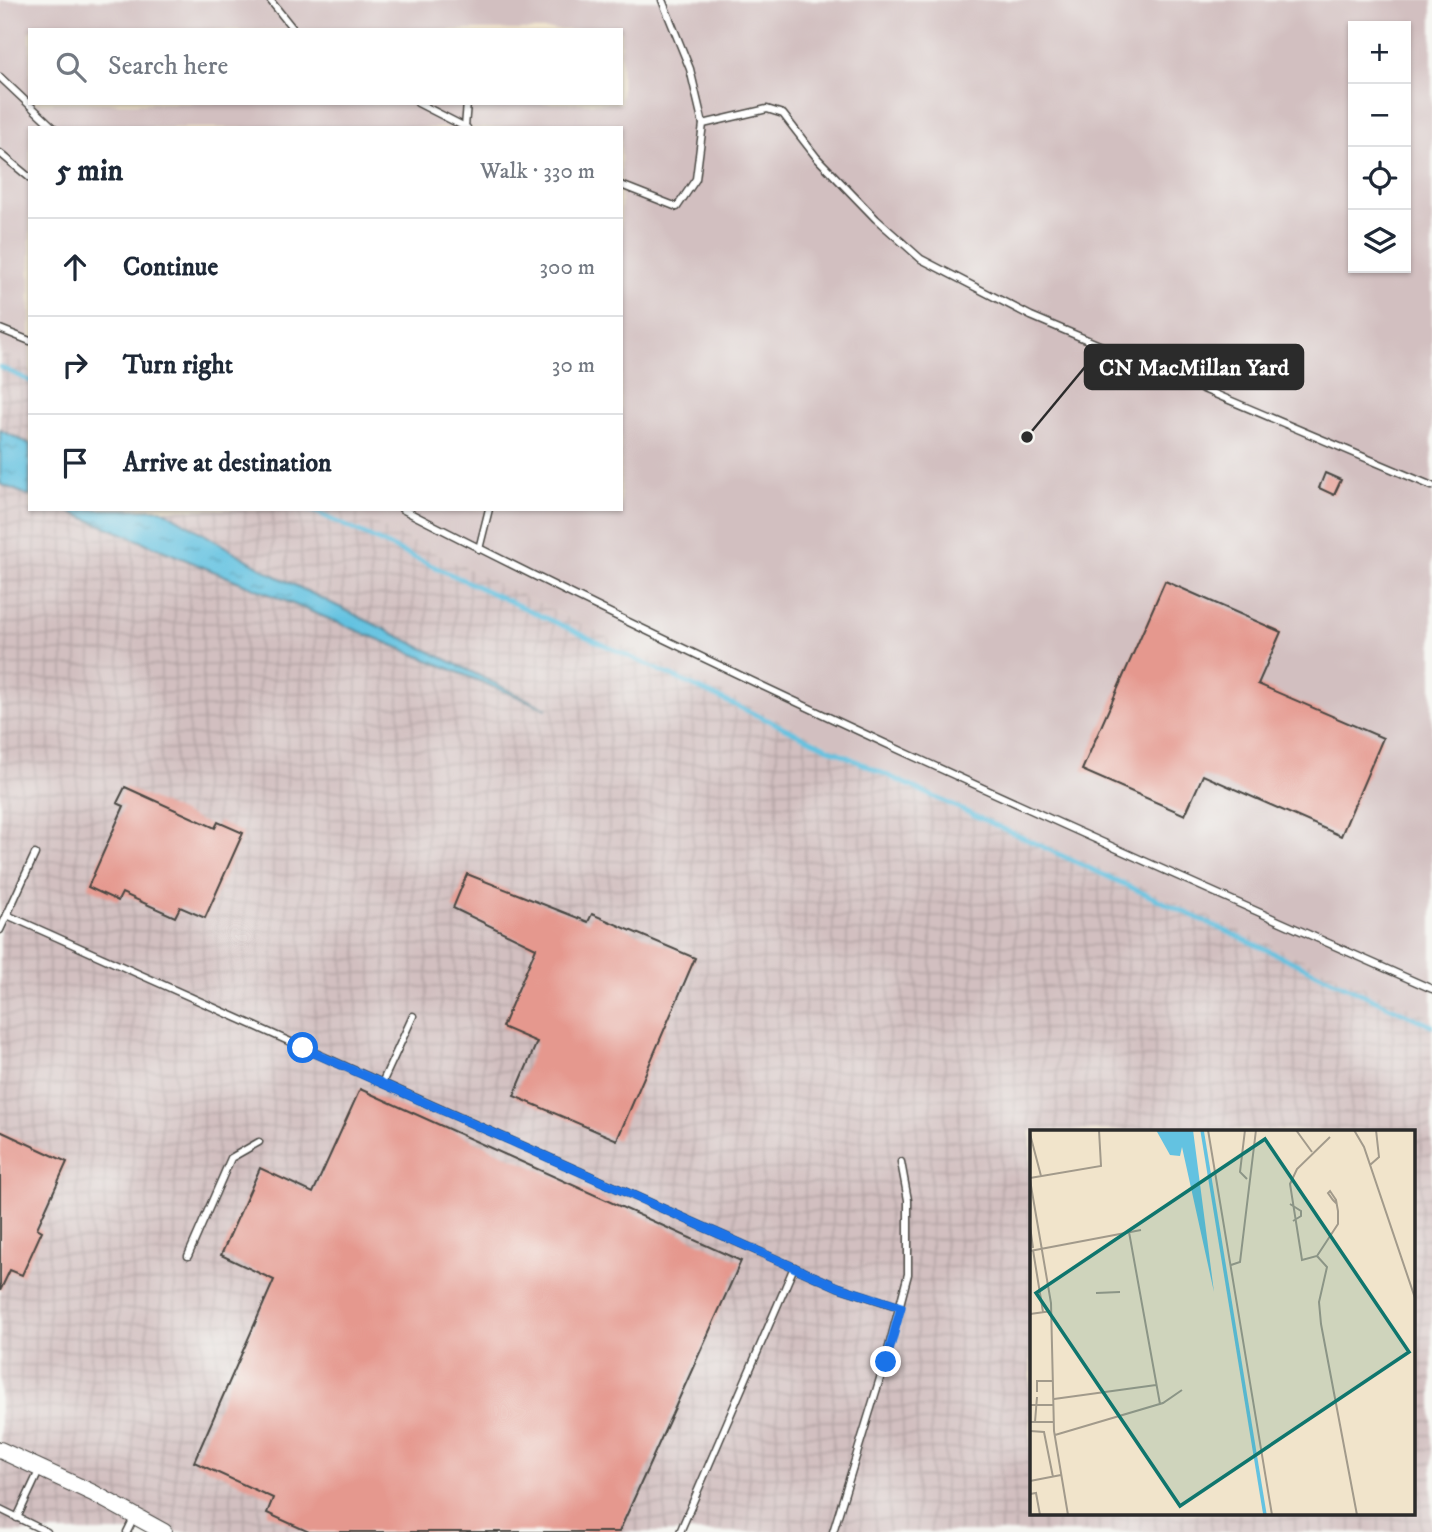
<!DOCTYPE html>
<html lang="en">
<head>
<meta charset="utf-8">
<style>
	:root { --surface:#fff; --page:#f2f2f3; --text:#1f2937; --muted:#747a83; --line:#e0e1e3 }
	body { margin:0; font-family:"IM FELL DW Pica",serif; background:var(--page); color:var(--text) }
	.controls { position:absolute; right:21px; top:21px; display:grid; overflow:hidden; border-radius:0px; box-shadow:0 2px 5px #0004 }
	.controls button { width:63px; height:63px; display:grid; place-items:center; padding:0; border:0; border-bottom:2px solid var(--line); background:var(--surface); color:var(--text); font:35px sans-serif }
	.stop { position:absolute; width:21px; height:21px; margin:-16px; border:5px solid #1a73e8; border-radius:50%; background:#fff }
	.stop.end { background:#1a73e8; border-color:#fff; box-shadow:0 2px 7px #0008 }
	.list { margin:0; padding:0; list-style:none }
	h2 { display:flex; justify-content:space-between; align-items:center; height:91px; margin:0; padding:0 28px; font-size:30px }
	h2 small { font-size:23px; font-weight:400; color:var(--muted) }
	.list li { display:grid; grid-template-columns:46px 1fr auto; gap:21px; align-items:center; box-sizing:border-box; height:98px; padding:0 28px; border-top:2px solid var(--line) }
	.list b { display:block; font-size:26px; white-space:nowrap }
	.list em { font-size:23px; font-style:normal; color:var(--muted) }
	.icon { flex:none; width:38px; height:38px; fill:none; stroke:currentColor; stroke-width:2; stroke-linecap:round; stroke-linejoin:round }
	.map { position:relative; flex:none; width:1432px; height:1532px; overflow:hidden }
	.search { position:absolute; background:var(--surface); box-shadow:0 2px 5px #0004; left:28px; top:28px; width:595px; height:77px; display:flex; align-items:center; gap:18px; box-sizing:border-box; padding:0 24px; border-radius:0px; color:var(--muted); font-size:26px }
	.panel { position:absolute; background:var(--surface); box-shadow:0 2px 5px #0004; left:28px; top:126px; width:595px; height:385px; border-radius:0px }
	.map>svg:first-child { display:block }
	.industrial { fill:url(#industrial-grid); fill-rule:evenodd }
	.railway { fill:#d2bfc0; fill-rule:evenodd }
	.water { fill:url(#water-ripples); stroke:#477686; stroke-width:2 }
	.lines { fill:none; stroke-linecap:round; stroke-linejoin:round }
	.stream { stroke:#63c2e1; stroke-width:4.5 }
	.building { fill:#e5988e }
	.service-casing { stroke:#494743; stroke-width:9 }
	.tertiary-casing { stroke:#494743; stroke-width:18 }
	.service { stroke:#fff; stroke-width:6 }
	.tertiary { stroke:#fff; stroke-width:16 }
	.route { stroke:#1a73e8; stroke-width:9 }
	.inset-river { fill:none; stroke:#63c2e1; stroke-width:3.5 }
	.inset-road { fill:none; stroke:#a29a8b; stroke-width:2 }
	.view { fill:#0f766e; fill-opacity:0.15; stroke:#0f766e; stroke-width:3.5 }
	.inset-edge { fill:none; stroke:#2b2b2b; stroke-width:3.5 }
	.leader { fill:none; stroke:#2b2b2b; stroke-width:2.5 }
	.callout-dot { fill:#2b2b2b; stroke:#f6f6f2; stroke-width:2.5 }
	.callout { fill:#2b2b2b; stroke:#2b2b2b; stroke-width:2.5 }
	.callout-label { font-size:23px; text-anchor:middle; font-weight:bold; fill:#fff }
</style>
</head>
<body>
<div class="map">
<svg width="1432" height="1532" viewBox="0 0 1432 1532">
	<defs>
		<pattern id="industrial-grid" width="8" height="8" patternUnits="userSpaceOnUse" patternTransform="scale(1.75)"><rect width="8" height="8" fill="#d2bfc0"/><path d="M0 4h8M4 0v8" fill="none" stroke="#b4a4a5"/></pattern>
		<pattern id="water-ripples" width="26" height="14" patternUnits="userSpaceOnUse" patternTransform="scale(1.75)"><rect width="26" height="14" fill="#63c2e1"/><path d="M2 4q2-2 4 0t4 0M15 11q2-2 4 0t4 0" fill="none" stroke="#529eb7"/></pattern>
	</defs>
	<rect width="100%" height="100%" fill="#f6f6f2"/>
	<filter id="ink" filterUnits="userSpaceOnUse"><feTurbulence type="fractalNoise" baseFrequency=".0143" numOctaves="2"/><feDisplacementMap in="SourceGraphic" scale="14" xChannelSelector="R" yChannelSelector="G"/><feConvolveMatrix kernelMatrix="1 2 1 2 8 2 1 2 1" color-interpolation-filters="sRGB"/></filter>
	<filter id="wash" filterUnits="userSpaceOnUse"><feTurbulence type="fractalNoise" baseFrequency=".00686" numOctaves="4" result="noise"/><feDisplacementMap in="SourceGraphic" scale="28" xChannelSelector="R" yChannelSelector="G"/><feGaussianBlur stdDeviation="1.57" result="paint"/><feColorMatrix in="noise" values="0 0 0 0 0 0 0 0 0 0 0 0 0 0 0 0 0 1.4 0 .05"/><feComposite in="paint" operator="in"/></filter>
	<g filter="url(#wash)">
		<rect width="100%" height="100%" fill="#f1e4cb"/>
		<path class="industrial" d="M 0,353 L 30,364 L 30,509 L 346,509 L 865,762 L 1432,1017 L 1432,1532 L 0,1532 ZM 1031,1131 L 1413,1131 L 1413,1513 L 1031,1513 Z"/>
		<path class="railway" d="M 0,0 L 1432,0 L 1432,1017 L 865,762 L 346,509 L 621,509 L 621,128 L 30,128 L 30,364 L 0,353 ZM 1353,26 L 1406,26 L 1406,268 L 1353,268 ZM 30,30 L 621,30 L 621,103 L 30,103 Z"/>
		<g class="water">
			<polygon points="0,430 30,444 30,496 0,484"/>
			<polygon points="63,509 161,509 272,574 547,709"/>
		</g>
		<g class="lines">
			<g class="stream">
				<polyline points="0,367 30,381"/>
				<polyline points="309,509 1432,1026"/>
			</g>
		</g>
		<g id="blocks">
			<g class="building">
				<polygon points="1325,473 1341,480 1334,495 1319,488"/>
				<polygon points="1165,581 1281,632 1258,684 1383,738 1341,836 1203,775 1185,815 1082,770"/>
				<polygon points="125,787 215,828 218,822 243,833 205,918 180,907 175,917 122,893 118,901 88,887 124,806 117,803"/>
				<polygon points="467,874 588,922 592,914 695,958 617,1140 514,1096 537,1042 502,1027 536,948 453,908"/>
				<polygon points="360,1089 741,1261 619,1532 309,1532 267,1513 273,1498 194,1462 274,1280 221,1255 260,1168 313,1193"/>
				<polygon points="0,1131 67,1162 37,1228 42,1231 22,1275 10,1270 0,1291"/>
			</g>
		</g>
	</g>
	<g filter="url(#ink)">
		<use href="#blocks" fill-opacity="0" stroke="#494743" stroke-width="2"/>
		<g class="lines">
			<defs>
				<g id="service">
					<polyline points="270,0 294,30"/>
					<polyline points="0,77 54,128"/>
					<polyline points="418,103 467,128"/>
					<polyline points="703,124 767,109 783,114 817,158 876,219 921,259 1031,316 1432,486"/>
					<polyline points="465,127 467,103"/>
					<polyline points="0,153 30,178"/>
					<polyline points="621,185 677,207 696,179 703,124 690,69 662,0"/>
					<polyline points="0,329 30,341"/>
					<path d="M 402,509 C 739,682 1086,836 1432,989"/>
					<polyline points="479,549 489,509"/>
					<polyline points="7,915 838,1287 900,1307"/>
					<polyline points="0,930 35,854"/>
					<polyline points="382,1083 413,1016"/>
					<polyline points="188,1256 231,1158 259,1142"/>
					<polyline points="0,1509 47,1532"/>
					<polyline points="17,1518 40,1469"/>
					<polyline points="127,1532 134,1518"/>
					<polyline points="680,1532 794,1267"/>
					<polyline points="833,1532 885,1362 908,1274 908,1200 901,1162"/>
				</g>
				<polyline id="tertiary" points="0,1450 93,1493 164,1532"/>
			</defs>
			<use href="#service" class="service-casing"/>
			<use href="#tertiary" class="tertiary-casing"/>
			<use href="#service" class="service"/>
			<use href="#tertiary" class="tertiary"/>
		</g>
	</g>
	<g class="lines" filter="url(#ink)">
		<polyline class="route" points="303,1048 838,1287 901,1307 886,1362"/>
	</g>
	<g transform="translate(1030 1130)">
		<rect width="385" height="385" fill="#f1e4cb"/>
		<path d="M 126,0 L 163,0 L 184,162 L 152,17 L 150,26 L 140,25 Z" fill="#63c2e1"/>
		<path class="inset-river" d="M 172,0 L 235,385"/>
		<path class="inset-road" d="M 178,0 L 242,385M 215,0 L 210,42 L 217,49M 266,0 L 282,22M 324,0 L 334,17 L 385,168M 0,4 L 11,46M 300,7 L 267,39 L 260,54 L 272,130 L 287,126 L 308,94 L 308,81 L 306,70 L 300,61 L 298,63 L 303,70 L 307,74M 340,35 L 349,27 L 346,0M 0,48 L 71,36 L 69,0M 0,50 L 21,173 L 24,301 L 38,385M 260,74 L 271,81 L 271,86 L 263,91M 0,96 L 3,118M 99,102 L 130,274M 3,120 L 13,182M 0,121 L 111,100M 287,126 L 297,137 L 289,172 L 291,194 L 327,385M 201,135 L 210,132 L 226,0M 66,163 L 90,162M 0,184 L 22,181M 7,262 L 7,251 L 23,251M 24,269 L 126,255M 0,275 L 24,275M 0,292 L 24,292M 5,292 L 7,267M 0,301 L 14,302 L 23,347M 25,305 L 133,273 L 152,260M 0,351 L 31,345M 0,364 L 6,363 L 10,385"/>
		<path class="view" d="M 235,9 L 379,222 L 150,376 L 6,163 Z"/>
		<rect width="385" height="385" class="inset-edge"/>
	</g>
	<path class="leader" d="M1027 437L1085 367"/>
	<circle class="callout-dot" cx="1027" cy="437" r="7"/>
	<rect class="callout" x="1085" y="345" width="218" height="44" rx="7"/>
	<g class="callout-label">
		<text x="1194" y="375">CN MacMillan Yard</text>
	</g>
</svg>
<div class="controls">
<button>+</button>
<button>−</button>
<button><svg class="icon" aria-label="locate" viewBox="0 0 24 24"><circle cx="12" cy="12" r="6"/><path d="M12 2v4M12 18v4M2 12h4M18 12h4"/></svg></button>
<button><svg class="icon" aria-label="layers" viewBox="0 0 24 24"><path d="M12 4l9 5-9 5-9-5zM3 14l9 5 9-5"/></svg></button>
</div>
<div class="stop" style="left:303px;top:1048px"></div>
<div class="stop end" style="left:886px;top:1362px"></div>
<div class="search"><svg class="icon" aria-label="search" viewBox="0 0 24 24"><circle cx="10" cy="10" r="6"/><path d="M15 15l6 6"/></svg>Search here</div>
<section class="panel">
<h2>5 min<small>Walk · 330 m</small></h2>
<ul class="list">
<li><svg class="icon" aria-label="ahead" viewBox="0 0 24 24"><path d="M12 20V5M6 11l6-6 6 6"/></svg><div><b>Continue</b></div><em>300 m</em></li>
<li><svg class="icon" aria-label="right" viewBox="0 0 24 24"><path d="M7 20v-9h11M14 6l5 5-5 5"/></svg><div><b>Turn right</b></div><em>30 m</em></li>
<li><svg class="icon" aria-label="arrive" viewBox="0 0 24 24"><path d="M6 21V4h12l-3 4 3 4H6"/></svg><div><b>Arrive at destination</b></div></li>
</ul>
</section>
</div>
</body>
</html>
